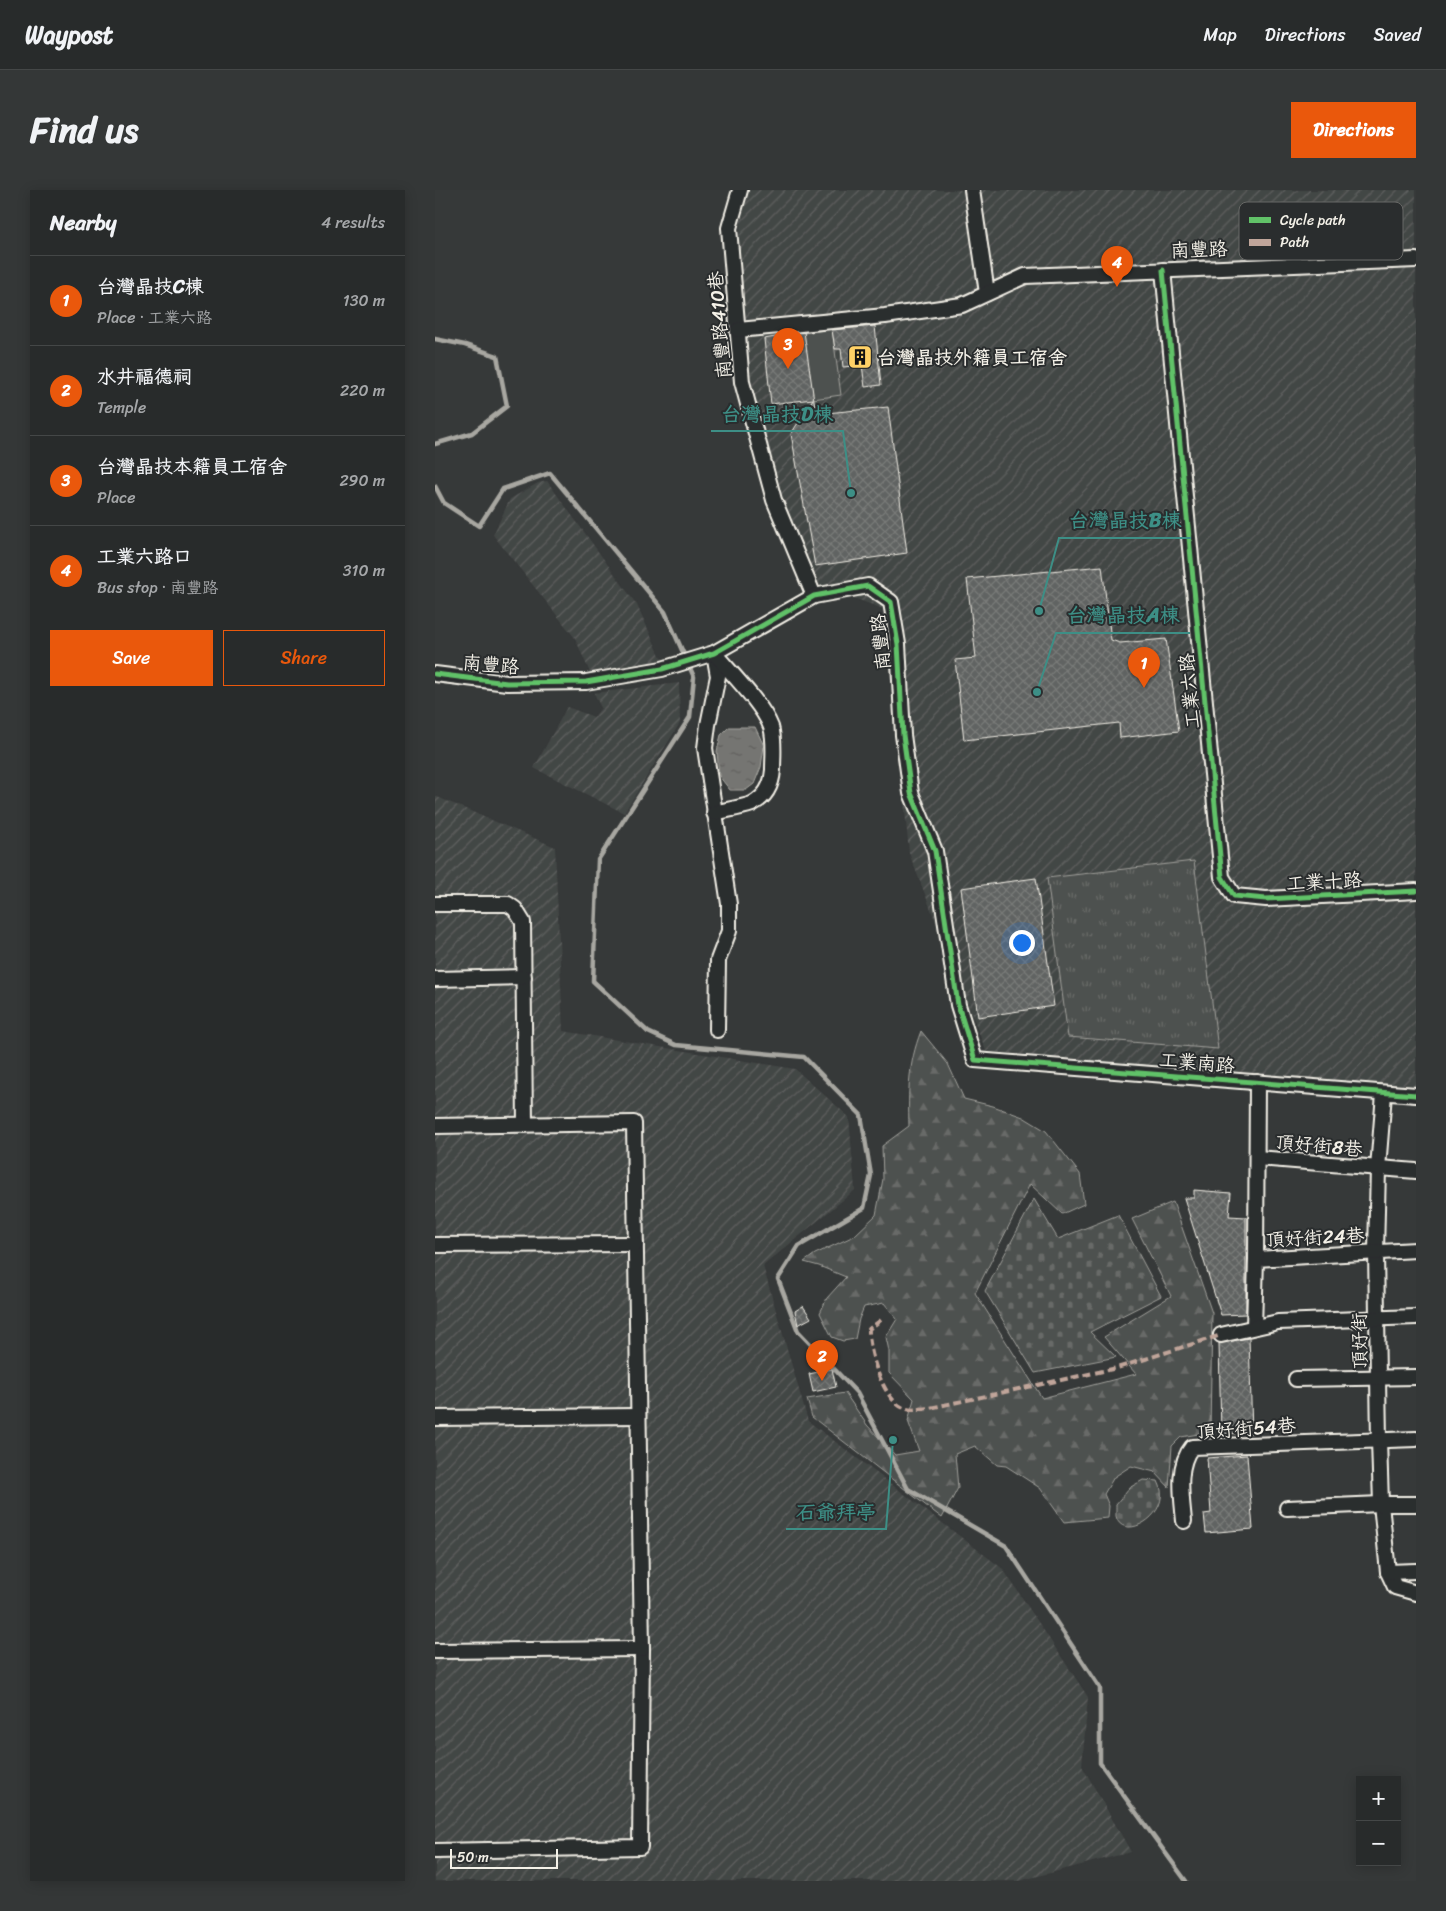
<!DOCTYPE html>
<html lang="en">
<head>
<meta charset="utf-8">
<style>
	:root { --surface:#282b2b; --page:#343737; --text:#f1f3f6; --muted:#a5a7a9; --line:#444747; --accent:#ea580c }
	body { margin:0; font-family:Sriracha,"LXGW WenKai TC",sans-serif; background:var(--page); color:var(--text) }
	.controls { position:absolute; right:15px; bottom:15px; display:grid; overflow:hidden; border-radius:0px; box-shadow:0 2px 12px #0003 }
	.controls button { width:45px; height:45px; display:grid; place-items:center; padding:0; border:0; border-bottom:1px solid var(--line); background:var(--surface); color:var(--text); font:25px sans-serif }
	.scale { position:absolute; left:15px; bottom:12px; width:108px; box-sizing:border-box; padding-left:5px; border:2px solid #f4f1e8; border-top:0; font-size:14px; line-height:18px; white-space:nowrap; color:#f4f1e8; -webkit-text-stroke:4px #2a2d2e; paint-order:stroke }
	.you { position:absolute; left:586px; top:752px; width:18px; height:18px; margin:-12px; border:4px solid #fff; border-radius:50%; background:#1a73e8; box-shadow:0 0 0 8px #1a73e833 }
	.badge { display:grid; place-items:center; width:32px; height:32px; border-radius:50%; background:var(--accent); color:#fff; font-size:16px; font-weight:700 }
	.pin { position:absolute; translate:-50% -41px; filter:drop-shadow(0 1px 2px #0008) }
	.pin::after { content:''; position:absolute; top:26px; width:18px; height:15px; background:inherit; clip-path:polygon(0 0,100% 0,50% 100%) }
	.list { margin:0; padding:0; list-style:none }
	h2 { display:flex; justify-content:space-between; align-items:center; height:65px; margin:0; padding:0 20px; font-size:21px }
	h2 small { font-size:16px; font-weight:400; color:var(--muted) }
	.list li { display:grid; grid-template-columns:32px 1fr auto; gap:15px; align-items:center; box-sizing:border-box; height:90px; padding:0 20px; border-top:1px solid var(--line) }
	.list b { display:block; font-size:19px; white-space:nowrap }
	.list p { margin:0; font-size:16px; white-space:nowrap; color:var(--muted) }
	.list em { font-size:16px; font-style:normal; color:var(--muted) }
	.actions { display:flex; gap:10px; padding:15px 20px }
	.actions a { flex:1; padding:11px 0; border:1px solid var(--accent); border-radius:0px; text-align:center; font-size:18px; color:var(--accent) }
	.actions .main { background:var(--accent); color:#fff }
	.map { position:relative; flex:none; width:981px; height:1691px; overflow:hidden; border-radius:0px }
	header { display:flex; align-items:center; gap:30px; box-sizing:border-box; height:70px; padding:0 25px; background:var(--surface); border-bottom:1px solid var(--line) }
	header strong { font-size:24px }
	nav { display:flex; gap:28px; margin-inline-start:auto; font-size:18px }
	.intro { display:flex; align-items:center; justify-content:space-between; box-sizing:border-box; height:120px; padding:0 30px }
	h1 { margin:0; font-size:35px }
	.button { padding:12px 22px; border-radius:0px; background:var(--accent); color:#fff; font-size:18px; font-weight:700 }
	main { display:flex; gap:30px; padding:0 30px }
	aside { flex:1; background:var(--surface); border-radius:0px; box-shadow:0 2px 12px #0003 }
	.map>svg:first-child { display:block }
	.industrial { fill:url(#industrial-furrows) }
	.grass { fill:url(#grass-tufts); stroke:#a1a19c }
	.forest { fill:url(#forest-firs); stroke:#a1a19c }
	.cemetery { fill:url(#cemetery-stones); stroke:#a1a19c }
	.park { fill:#4e514f; stroke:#a1a19c }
	.water { fill:url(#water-ripples); stroke:#a8a7a1 }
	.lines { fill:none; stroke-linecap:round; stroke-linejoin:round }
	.stream { stroke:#a8a7a1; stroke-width:4.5 }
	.building { fill:url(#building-cross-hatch); stroke:#f4f1e8 }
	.minor-casing { stroke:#f4f1e8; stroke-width:18 }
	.minor { stroke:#2a2d2e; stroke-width:14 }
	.quiet { stroke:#c0a59a; stroke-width:4; stroke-dasharray:8 4; stroke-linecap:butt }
	.cycleway-casing { stroke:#2a2d2e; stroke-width:8 }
	.cycleway { stroke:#61c268; stroke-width:5 }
	.labels { text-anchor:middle; stroke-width:4; stroke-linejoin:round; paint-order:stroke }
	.street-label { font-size:19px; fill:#f4f1e8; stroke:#2a2d2e }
	.poi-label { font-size:19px; font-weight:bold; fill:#f4f1e8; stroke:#2a2d2e; text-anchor:start }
	.key { fill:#2a2d2e; stroke:#676866; stroke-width:1 }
	.key-label { font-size:14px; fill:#f4f1e8 }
	.leader { fill:none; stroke:#3d8f86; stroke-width:2 }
	.callout-dot { fill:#3d8f86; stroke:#2a2d2e; stroke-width:2 }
	.callout-label { font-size:20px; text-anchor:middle; font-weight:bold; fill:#3d8f86; stroke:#2a2d2e; stroke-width:4; stroke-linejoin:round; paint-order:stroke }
</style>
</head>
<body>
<header>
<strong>Waypost</strong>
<nav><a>Map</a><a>Directions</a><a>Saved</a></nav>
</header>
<div class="intro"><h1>Find us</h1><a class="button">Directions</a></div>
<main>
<aside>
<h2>Nearby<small>4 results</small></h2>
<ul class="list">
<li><span class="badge">1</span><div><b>台灣晶技C棟</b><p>Place · 工業六路</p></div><em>130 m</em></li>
<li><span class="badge">2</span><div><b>水井福德祠</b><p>Temple</p></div><em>220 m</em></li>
<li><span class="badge">3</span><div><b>台灣晶技本籍員工宿舍</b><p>Place</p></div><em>290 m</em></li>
<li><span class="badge">4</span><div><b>工業六路口</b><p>Bus stop · 南豐路</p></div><em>310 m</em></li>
</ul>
<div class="actions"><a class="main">Save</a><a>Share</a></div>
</aside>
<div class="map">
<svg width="981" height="1691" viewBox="0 0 981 1691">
	<defs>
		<pattern id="industrial-furrows" width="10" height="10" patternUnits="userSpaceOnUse" patternTransform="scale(1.25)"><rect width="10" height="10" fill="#434645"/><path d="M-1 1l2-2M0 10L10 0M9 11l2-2" fill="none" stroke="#5f6160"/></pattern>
		<pattern id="grass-tufts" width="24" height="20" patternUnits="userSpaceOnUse" patternTransform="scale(1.25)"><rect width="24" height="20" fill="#4e514f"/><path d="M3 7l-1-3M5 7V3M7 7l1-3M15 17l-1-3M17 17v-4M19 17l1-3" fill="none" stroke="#686a68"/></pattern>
		<pattern id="forest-firs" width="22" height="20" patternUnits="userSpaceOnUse" patternTransform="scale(1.25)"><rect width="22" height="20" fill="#4e514f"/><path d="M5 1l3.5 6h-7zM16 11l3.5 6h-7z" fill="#686a68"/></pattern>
		<pattern id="cemetery-stones" width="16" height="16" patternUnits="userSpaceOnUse" patternTransform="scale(1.25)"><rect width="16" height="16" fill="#4e514f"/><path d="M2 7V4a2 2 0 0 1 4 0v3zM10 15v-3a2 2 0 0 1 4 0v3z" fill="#686a68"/></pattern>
		<pattern id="water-ripples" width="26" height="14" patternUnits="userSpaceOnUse" patternTransform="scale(1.25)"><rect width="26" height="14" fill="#757572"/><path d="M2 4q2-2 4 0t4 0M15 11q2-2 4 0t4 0" fill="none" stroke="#5f5e5c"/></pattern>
		<pattern id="building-cross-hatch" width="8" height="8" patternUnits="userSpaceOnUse" patternTransform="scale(1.25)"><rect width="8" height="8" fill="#616362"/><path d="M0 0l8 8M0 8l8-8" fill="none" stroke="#787a78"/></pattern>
	</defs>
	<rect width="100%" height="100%" fill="#363939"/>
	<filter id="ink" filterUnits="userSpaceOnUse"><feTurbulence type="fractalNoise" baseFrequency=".02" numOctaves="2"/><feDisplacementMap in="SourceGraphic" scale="10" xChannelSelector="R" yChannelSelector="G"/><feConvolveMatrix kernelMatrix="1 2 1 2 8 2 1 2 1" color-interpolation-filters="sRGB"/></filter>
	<g filter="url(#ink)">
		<g class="industrial">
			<polygon points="308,0 981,0 981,903 551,861 474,663 451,420 381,394 294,174"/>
			<polygon points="112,291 202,415 229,474 156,485 140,448 58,345 75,309 103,293"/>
			<polygon points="244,493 245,533 189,623 99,578 132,517 159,527 166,518 159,503"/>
			<polygon points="0,606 120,657 128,841 360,879 414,927 420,1000 328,1076 373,1231 568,1379 653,1507 647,1576 696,1662 584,1691 0,1691"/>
		</g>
		<polygon class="grass" points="759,671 783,859 633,847 612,688"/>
		<path class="forest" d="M 486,841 L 513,874 L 529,909 L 558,916 L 588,927 L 611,941 L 645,984 L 649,1014 L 627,1024 L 595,994 L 540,1103 L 607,1208 L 701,1184 L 669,1147 L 736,1106 L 697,1029 L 738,1012 L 777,1123 L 775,1242 L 746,1247 L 737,1256 L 734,1297 L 720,1282 L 696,1276 L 679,1287 L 669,1304 L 674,1316 L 673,1328 L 629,1332 L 605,1298 L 571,1276 L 562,1275 L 540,1256 L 520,1264 L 523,1298 L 507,1328 L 377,1227 L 372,1209 L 410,1203 L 432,1235 L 460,1265 L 484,1261 L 473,1231 L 479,1209 L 454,1183 L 454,1161 L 451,1147 L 462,1129 L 449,1113 L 429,1117 L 424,1129 L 420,1149 L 408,1151 L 397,1147 L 385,1123 L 392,1108 L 411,1087 L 384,1076 L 369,1072 L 380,1064 L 419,1046 L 441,1025 L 448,989 L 447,956 L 474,936 C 473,901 473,875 486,841 Z"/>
		<g class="cemetery">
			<polygon points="599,1009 623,1049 683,1025 726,1106 655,1142 681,1167 600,1183 550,1101"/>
			<path d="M 708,1290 L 723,1291 C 740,1324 687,1354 681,1326 C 681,1322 681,1317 681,1314 L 694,1298 Z"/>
		</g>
		<polygon class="park" points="397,139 406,205 378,209 369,143"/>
		<polygon class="water" points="294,537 320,537 329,556 326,577 319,594 311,600 295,600 284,586 282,561 286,545"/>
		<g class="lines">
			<g class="stream">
				<polyline points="0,149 30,155 62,166 72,216 37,243 0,254"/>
				<polyline points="0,296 9,313 44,336 68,299 115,283 230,422 259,487 255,527 163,670 158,791 213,842 241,855 369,867 426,925 436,985 429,1018 364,1056 343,1089 363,1141 422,1203 473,1299 571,1356 665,1498 665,1573 751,1691"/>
			</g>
		</g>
		<g class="building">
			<polygon points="440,136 446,195 430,197 427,175 408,177 406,159 400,159 397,140"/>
			<polygon points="369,142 381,224 453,217 472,363 380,376 356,244 378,209 336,214 329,149"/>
			<polygon points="667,376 676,450 685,453 731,449 744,541 685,548 684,533 529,550 520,470 541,468 532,389"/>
			<polygon points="601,688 619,816 543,827 526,698"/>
			<polygon points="759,1000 796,1003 794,1026 811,1027 811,1124 786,1125 749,1008 759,1008"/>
			<polygon points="368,1116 376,1128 363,1135 360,1121"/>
			<polygon points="814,1148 817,1243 786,1244 784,1153"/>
			<polygon points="397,1179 401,1197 378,1202 374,1184"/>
			<polygon points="812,1265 818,1339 771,1343 769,1324 776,1323 772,1268"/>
		</g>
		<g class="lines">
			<defs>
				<g id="minor">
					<polyline points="305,0 294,38 307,192 339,310 379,406"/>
					<polyline points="537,0 552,103"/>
					<polyline points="728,80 787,687 799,706 831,709 981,701"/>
					<polyline points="303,140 450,126 527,115 590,86 981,70"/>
					<polyline points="279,463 283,486 273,535 270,558 294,714 294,741 283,770 282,840"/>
					<polyline points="0,484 72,493 151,492 227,479 279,463 379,406 433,396 456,412 463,454 468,545 476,603 500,661 523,815 540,870 981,905"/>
					<path d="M 279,623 C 291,620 305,618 317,614 C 331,607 337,594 338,580 C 338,566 340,550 336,537 C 328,515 296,483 280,464"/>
					<polyline points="0,714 73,714 80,719 88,732 90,935"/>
					<polyline points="0,789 89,787"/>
					<polyline points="949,904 943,978 941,1062 944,1250 946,1314 953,1382 960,1397 981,1403"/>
					<polyline points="0,936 199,933 207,1459 205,1657 0,1661"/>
					<polyline points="822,968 981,981"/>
					<polyline points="0,1055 201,1054"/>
					<polyline points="821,1069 981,1060"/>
					<polyline points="819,1137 821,1069 822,892"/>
					<polyline points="786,1145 843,1132 981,1127"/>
					<polyline points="861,1189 981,1187"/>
					<polyline points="0,1228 203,1226"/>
					<polyline points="852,1318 946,1314 981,1314"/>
					<path d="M 749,1331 C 747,1308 741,1276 757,1257 L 981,1249"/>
					<polyline points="953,1382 981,1381"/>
					<polyline points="0,1461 207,1459"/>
				</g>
			</defs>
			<use href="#minor" class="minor-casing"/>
			<use href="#minor" class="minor"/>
			<path class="quiet" d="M 446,1130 L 434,1139 C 433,1159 448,1214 472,1219 C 478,1221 488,1218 495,1218 L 682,1178 L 786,1145"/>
			<defs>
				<g id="cycleway">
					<polyline points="728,80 787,687 799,706 831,709 981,701"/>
					<polyline points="0,484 72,493 151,492 227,479 279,463 379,406 433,396 456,412 463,454 468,545 476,603 500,661 523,815 540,870 981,905"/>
				</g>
			</defs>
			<use href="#cycleway" class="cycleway-casing"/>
			<use href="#cycleway" class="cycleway"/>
		</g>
	</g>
	<defs>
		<symbol id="building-square" viewBox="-11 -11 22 22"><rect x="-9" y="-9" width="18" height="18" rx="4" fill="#ffd166" stroke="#2a2d2e"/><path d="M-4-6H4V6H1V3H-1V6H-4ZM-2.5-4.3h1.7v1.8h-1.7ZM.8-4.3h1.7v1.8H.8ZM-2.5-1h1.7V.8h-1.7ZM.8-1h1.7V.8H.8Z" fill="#111"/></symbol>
	</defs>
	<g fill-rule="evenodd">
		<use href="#building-square" x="411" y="153" width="28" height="28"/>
	</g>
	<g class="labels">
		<g class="street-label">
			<text transform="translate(764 59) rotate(-2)" y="7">南豐路</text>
			<text transform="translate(284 135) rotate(-95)" y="7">南豐路410巷</text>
			<text transform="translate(445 452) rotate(-96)" y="7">南豐路</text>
			<text transform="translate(56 474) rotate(5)" y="7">南豐路</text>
			<text transform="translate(754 501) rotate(-95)" y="7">工業六路</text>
			<text transform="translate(889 691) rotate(-3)" y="7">工業十路</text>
			<text transform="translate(762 872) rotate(5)" y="7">工業南路</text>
			<text transform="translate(884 955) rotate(5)" y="7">頂好街8巷</text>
			<text transform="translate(880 1047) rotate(-3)" y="7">頂好街24巷</text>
			<text transform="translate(924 1151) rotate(-91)" y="7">頂好街</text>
			<text transform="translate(811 1238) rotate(-4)" y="7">頂好街54巷</text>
		</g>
		<g class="poi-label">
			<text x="442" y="174">台灣晶技外籍員工宿舍</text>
		</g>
	</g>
	<rect x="804" y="12" width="164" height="58" rx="8" class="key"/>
	<rect x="814" y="27" width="22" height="6" fill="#61c268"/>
	<rect x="814" y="49" width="22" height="7" fill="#c0a59a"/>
	<g class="key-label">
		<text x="845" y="35">Cycle path</text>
		<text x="845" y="57">Path</text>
	</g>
	<path class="leader" d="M416 303L408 241H276M604 421L624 348H756M602 502L621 443H755M458 1250L451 1339H351"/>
	<g class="callout-dot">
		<circle cx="416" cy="303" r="5"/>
		<circle cx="604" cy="421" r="5"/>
		<circle cx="602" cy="502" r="5"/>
		<circle cx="458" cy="1250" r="5"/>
	</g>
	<g class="callout-label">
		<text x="342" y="231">台灣晶技D棟</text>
		<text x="690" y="337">台灣晶技B棟</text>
		<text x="688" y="432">台灣晶技A棟</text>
		<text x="401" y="1329">石爺拜亭</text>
	</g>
</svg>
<div class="controls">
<button>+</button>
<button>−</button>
</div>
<div class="scale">50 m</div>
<div class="you"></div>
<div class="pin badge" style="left:709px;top:498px">1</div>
<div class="pin badge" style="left:387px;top:1191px">2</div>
<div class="pin badge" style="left:353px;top:179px">3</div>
<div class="pin badge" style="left:682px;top:97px">4</div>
</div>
</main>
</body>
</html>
